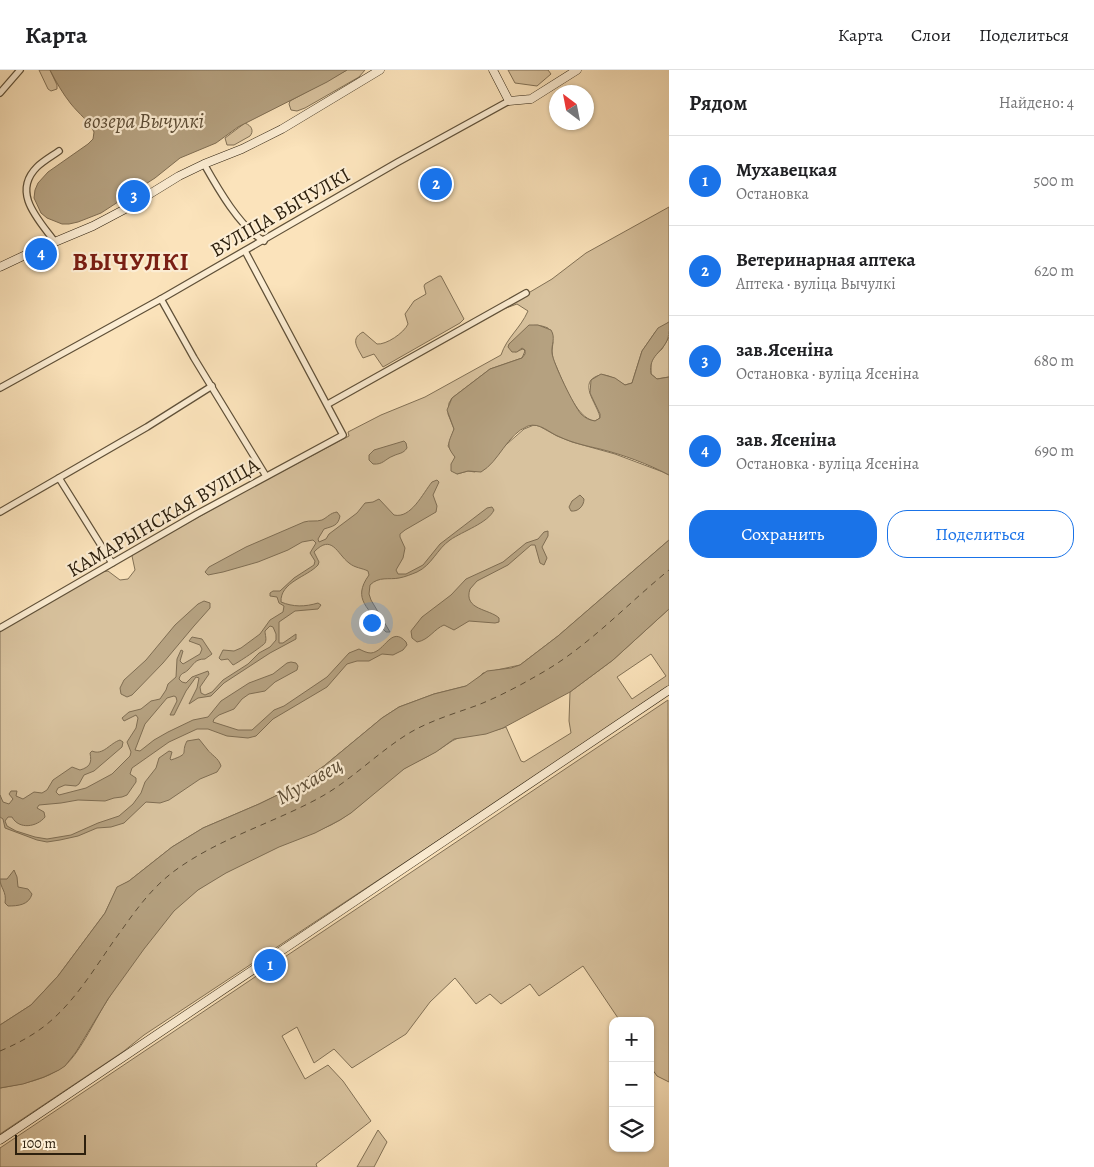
<!DOCTYPE html>
<html lang="ru">
<head>
<meta charset="utf-8">
<style>
	:root { --surface:#fff; --page:#f6f6f6; --text:#202124; --muted:#757577; --line:#e0e0e0; --accent:#1a73e8 }
	body { margin:0; font-family:Alegreya,serif; background:var(--page); color:var(--text) }
	.controls { position:absolute; right:15px; bottom:15px; display:grid; overflow:hidden; border-radius:10px; box-shadow:0 1px 4px #0004 }
	.controls button { width:45px; height:45px; display:grid; place-items:center; padding:0; border:0; border-bottom:1px solid var(--line); background:var(--surface); color:var(--text); font:25px sans-serif }
	.compass { position:absolute; left:549px; top:15px; width:45px; height:45px; border-radius:50%; background:var(--surface); box-shadow:0 1px 4px #0004; rotate:328deg }
	.scale { position:absolute; left:15px; bottom:12px; width:71px; box-sizing:border-box; padding-left:5px; border:2px solid #2d200e; border-top:0; font-size:14px; line-height:18px; white-space:nowrap; color:#2d200e; -webkit-text-stroke:4px #fcedd3; paint-order:stroke }
	.you { position:absolute; left:371px; top:552px; width:18px; height:18px; margin:-12px; border:4px solid #fff; border-radius:50%; background:#1a73e8; box-shadow:0 0 0 8px #1a73e833 }
	.badge { display:grid; place-items:center; width:32px; height:32px; border-radius:50%; background:var(--accent); color:#fff; font-size:16px; font-weight:700 }
	.pin { position:absolute; translate:-50% -50%; border:2px solid #fff; box-shadow:0 1px 5px #0006 }
	.list { margin:0; padding:0; list-style:none }
	h2 { display:flex; justify-content:space-between; align-items:center; height:65px; margin:0; padding:0 20px; font-size:21px }
	h2 small { font-size:16px; font-weight:400; color:var(--muted) }
	.list li { display:grid; grid-template-columns:32px 1fr auto; gap:15px; align-items:center; box-sizing:border-box; height:90px; padding:0 20px; border-top:1px solid var(--line) }
	.list b { display:block; font-size:19px; white-space:nowrap }
	.list p { margin:0; font-size:16px; white-space:nowrap; color:var(--muted) }
	.list em { font-size:16px; font-style:normal; color:var(--muted) }
	.actions { display:flex; gap:10px; padding:15px 20px }
	.actions a { flex:1; padding:11px 0; border:1px solid var(--accent); border-radius:20px; text-align:center; font-size:18px; color:var(--accent) }
	.actions .main { background:var(--accent); color:#fff }
	.icon { flex:none; width:28px; height:28px; fill:none; stroke:currentColor; stroke-width:2; stroke-linecap:round; stroke-linejoin:round }
	.map { position:relative; flex:none; width:669px; height:1097px; overflow:hidden }
	header { display:flex; align-items:center; gap:30px; box-sizing:border-box; height:70px; padding:0 25px; background:var(--surface); border-bottom:1px solid var(--line) }
	header strong { font-size:24px }
	nav { display:flex; gap:28px; margin-inline-start:auto; font-size:18px }
	main { display:flex }
	aside { flex:1; background:var(--surface) }
	.map>svg:first-child { display:block }
	.green { fill:#d8c29e; stroke:#827156; fill-rule:evenodd }
	.water { fill:#b5a180; stroke:#7f6d52 }
	.lines { fill:none; stroke-linecap:round; stroke-linejoin:round }
	.ferry { stroke:#5d4d36; stroke-width:1; stroke-dasharray:6 5; stroke-linecap:butt }
	.street-casing { stroke:#605139; stroke-width:8 }
	.secondary-casing { stroke:#2d200e; stroke-width:9 }
	.street { stroke:#fcedd3; stroke-width:5.5 }
	.secondary { stroke:#fcedd3; stroke-width:8 }
	.labels { text-anchor:middle; stroke-width:4.5; stroke-linejoin:round; paint-order:stroke }
	.street-label { font-size:20px; fill:#2d200e; stroke:#fcedd3 }
	.water-label { font-size:21px; font-style:italic; fill:#5d4d36; stroke:#fcedd3 }
	.district-label { font-size:25px; font-weight:bold; letter-spacing:1px; fill:#7a1f14; stroke:#fcedd3 }
</style>
</head>
<body>
<header>
<strong>Карта</strong>
<nav><a>Карта</a><a>Слои</a><a>Поделиться</a></nav>
</header>
<main>
<div class="map">
<svg width="669" height="1097" viewBox="0 0 669 1097">
	<rect width="100%" height="100%" fill="#fbe3bb"/>
	<filter id="stains"><feTurbulence type="fractalNoise" baseFrequency=".004" numOctaves="4"/><feColorMatrix values="0 0 0 0 .2 0 0 0 0 .09 0 0 0 0 .02 0 0 0 .5 -.17"/></filter>
	<radialGradient id="worn" r=".72"><stop offset=".6" stop-color="#630" stop-opacity="0"/><stop offset="1" stop-color="#630" stop-opacity=".3"/></radialGradient>
	<g class="green">
		<polygon points="39,0 50,0 57,15 57,19 51,21 48,19"/>
		<polygon points="347,0 365,0 359,7 305,38 297,41 291,40 289,34 290,31"/>
		<polygon points="508,0 548,0 551,4 537,16 515,13"/>
		<path d="M 245,53 C 252,56 254,61 250,66 L 234,75 L 227,75 L 225,68 Z"/>
		<path d="M 669,137 L 669,252 L 656,261 L 642,281 L 632,313 L 625,315 C 616,310 606,301 595,307 C 579,315 599,337 600,348 L 595,351 C 575,349 561,306 553,289 L 552,281 L 553,272 L 548,258 C 526,249 519,264 515,282 L 523,279 L 525,281 L 522,288 L 490,299 L 452,328 L 449,333 L 448,344 L 454,359 L 448,376 L 455,387 L 457,404 L 468,401 L 475,402 L 524,359 L 534,355 L 539,356 L 557,366 L 572,372 L 615,384 L 663,402 L 669,405 L 669,470 L 558,566 L 520,595 L 483,603 L 473,613 L 466,616 L 434,624 L 399,637 L 382,648 L 324,696 L 292,718 L 259,734 L 203,758 L 172,777 L 129,811 L 117,818 L 105,843 L 58,906 L 31,935 L 0,955 L 0,561 L 101,502 L 108,501 L 120,510 L 128,509 L 135,500 L 132,486 L 136,482 L 238,425 L 349,366 L 348,362 L 381,345 L 425,327 L 501,285 C 507,267 520,259 528,241 L 517,234 L 498,241 L 552,209 L 586,183 Z"/>
		<path d="M 439,206 L 441,206 L 464,249 L 460,253 L 383,297 L 374,284 L 363,288 C 357,277 350,269 363,262 L 377,274 C 386,275 404,263 408,254 L 405,244 L 414,231 L 426,224 L 424,216 L 425,214 Z"/>
		<polygon points="669,267 669,307 657,309 651,304 651,292 653,287 662,279"/>
		<path d="M 669,539 L 669,618 C 663,619 658,621 655,627 L 144,965 L 124,981 L 0,1064 L 0,1018 C 22,1014 46,1010 64,996 C 78,986 95,950 105,934 C 125,901 158,854 186,829 C 212,807 257,786 288,772 C 302,766 317,762 331,755 C 359,741 379,715 405,698 C 415,692 426,688 435,682 C 443,678 450,671 458,668 C 473,663 490,663 506,657 L 521,691 L 524,692 L 571,663 L 569,651 L 570,622 L 613,590 ZM 651,584 L 666,606 L 632,629 L 617,607 Z"/>
		<polygon points="668,630 669,1012 657,1006 650,996 650,951 620,951 583,896 539,926 530,914 501,934 490,924 476,934 455,908 430,932 406,964 352,998 334,979 314,993 297,957 282,966 305,1009 328,995 343,1011 371,1051 316,1094 317,1097 0,1097 0,1078"/>
		<polygon points="378,1060 387,1072 374,1097 357,1097"/>
	</g>
	<g class="water">
		<path d="M 50,0 L 347,0 L 327,12 L 238,57 L 216,73 L 180,88 L 155,108 L 101,143 L 78,152 L 69,154 L 62,154 L 47,148 L 41,143 L 34,128 L 35,120 L 38,113 L 48,102 L 88,74 L 93,69 L 94,62 C 89,51 79,44 71,34 C 63,24 56,12 50,0 Z"/>
		<path d="M 669,252 C 669,257 669,264 668,268 C 663,283 648,285 651,304 L 657,309 L 669,307 L 669,405 C 648,394 624,385 600,379 C 587,376 573,373 560,367 C 549,363 540,352 528,356 C 507,364 499,392 481,402 L 468,401 L 457,404 L 451,401 L 451,394 L 455,387 C 445,375 449,372 454,359 L 447,340 L 452,328 L 490,299 L 522,288 L 525,284 L 525,280 L 522,278 L 517,282 L 512,282 L 508,277 L 509,274 L 529,255 L 538,255 L 551,260 C 556,268 551,275 552,283 C 553,293 574,336 581,344 C 585,348 589,350 595,351 L 600,348 L 600,344 L 590,323 L 591,310 L 601,304 L 615,308 L 625,315 L 632,313 L 642,281 L 658,258 Z"/>
		<path d="M 404,371 L 406,373 L 407,378 C 403,384 399,383 393,386 C 385,389 383,395 373,394 L 369,390 L 369,385 L 374,380 Z"/>
		<path d="M 437,410 L 439,412 L 433,425 L 437,436 L 436,442 L 405,460 L 400,464 L 400,467 L 405,478 L 403,488 L 396,500 L 398,504 L 406,504 L 423,495 L 440,474 L 487,438 L 492,437 L 494,440 C 488,453 463,461 450,470 C 437,479 432,495 417,502 C 412,504 405,507 399,508 C 389,510 379,506 370,515 L 369,524 L 371,530 L 390,562 L 386,562 L 383,559 C 370,538 351,530 369,505 L 368,501 C 362,498 355,498 349,493 C 337,484 332,463 314,482 L 319,492 L 318,495 C 307,507 280,512 281,532 C 293,537 305,537 318,533 L 321,535 L 318,539 L 295,541 L 279,552 L 279,573 L 283,573 L 296,564 L 296,569 L 270,583 L 224,613 L 211,626 L 198,628 L 189,634 L 197,618 L 199,608 L 196,607 L 186,621 L 174,645 L 170,645 L 177,631 L 176,627 L 174,626 L 167,628 L 145,654 L 135,680 L 140,681 L 154,670 L 168,662 L 193,650 L 208,647 L 221,631 L 249,613 L 273,604 L 287,593 L 291,592 L 296,593 L 298,596 L 297,600 L 275,612 L 265,621 L 249,624 L 242,629 L 234,639 L 219,645 L 214,649 L 213,652 L 238,660 L 252,660 L 274,640 L 284,636 L 327,607 L 349,583 L 359,579 C 363,581 367,583 371,583 C 385,582 391,555 406,572 L 407,575 L 403,580 L 393,585 L 382,584 L 369,591 L 357,591 L 347,594 L 327,617 L 273,649 L 256,666 L 248,668 L 227,666 L 208,659 L 197,659 L 169,672 L 132,698 L 130,704 L 136,708 L 136,712 L 127,725 L 122,727 L 114,728 L 105,731 L 78,730 L 61,733 L 39,735 L 37,738 L 44,742 L 45,747 C 37,757 19,760 12,747 L 8,747 L 5,751 L 7,756 L 16,761 L 35,767 L 47,769 L 71,765 L 98,753 L 119,746 L 133,734 L 141,723 L 145,712 L 156,698 L 159,688 L 169,681 L 172,682 L 170,689 L 171,690 C 191,683 180,684 187,671 L 199,669 C 202,672 204,676 207,679 C 212,686 218,687 221,696 L 217,702 L 200,709 L 169,730 L 160,733 L 146,732 L 124,753 L 111,757 L 97,758 L 78,766 L 60,770 L 47,772 L 37,770 L 5,758 L 3,749 L 0,747 L 0,725 L 3,732 L 9,734 L 13,729 L 9,724 L 11,721 L 17,721 L 16,726 L 23,729 L 34,722 L 42,723 L 47,720 L 53,710 L 72,697 L 80,700 C 90,697 92,693 90,683 L 92,681 C 103,686 110,673 120,670 L 123,672 L 122,677 L 94,701 L 84,705 L 79,714 L 76,716 L 65,715 L 58,718 L 56,722 L 59,725 L 86,718 L 112,704 L 130,686 L 131,682 L 127,672 L 136,658 L 138,648 L 136,645 L 124,651 L 122,648 L 129,642 L 141,639 L 151,631 L 160,629 L 166,620 L 168,614 L 176,607 L 177,589 L 181,580 L 183,581 L 180,591 L 183,594 L 200,584 L 202,579 L 200,575 L 189,571 L 192,567 L 202,569 L 212,584 L 205,589 C 195,589 194,594 188,600 C 184,604 181,602 179,609 L 182,612 L 186,613 L 192,607 L 208,601 L 209,604 L 200,617 L 201,623 L 205,625 L 212,622 L 223,610 L 248,594 L 259,583 L 270,577 L 276,570 L 276,564 L 273,557 L 270,556 L 265,561 C 265,565 267,569 265,573 C 263,576 236,594 233,595 L 228,589 L 221,590 L 219,588 L 223,580 L 234,581 L 241,578 L 260,564 L 270,550 L 283,542 L 284,536 L 279,533 L 277,527 L 270,526 L 270,523 L 273,521 L 280,521 L 294,508 L 314,495 L 315,491 L 310,483 L 316,473 L 313,470 L 302,472 L 288,480 L 258,492 L 223,502 L 208,505 L 205,502 L 209,497 L 246,477 L 304,452 C 310,450 316,452 322,450 C 328,447 330,443 337,442 L 340,446 C 338,456 333,456 324,459 L 318,469 L 319,472 L 326,469 L 329,464 L 357,443 L 365,433 L 373,432 L 379,429 L 394,445 C 411,449 423,423 432,412 Z"/>
		<path d="M 580,425 L 584,429 C 584,436 578,442 571,441 L 569,437 L 572,431 Z"/>
		<path d="M 548,461 L 548,466 L 542,477 L 547,488 L 544,495 L 540,493 L 535,475 L 531,475 L 508,495 L 477,511 L 470,519 C 463,540 490,539 499,548 L 499,552 L 495,553 L 469,551 L 454,560 L 444,555 C 434,559 429,570 417,572 L 412,568 L 411,561 L 422,547 L 451,525 L 466,509 L 503,492 L 526,473 L 538,469 L 544,462 Z"/>
		<polygon points="669,470 669,539 613,590 570,622 503,658 486,664 454,669 436,682 404,699 351,743 340,750 315,763 279,777 226,803 198,820 174,841 144,879 108,929 76,982 65,996 59,1000 44,1007 23,1014 0,1018 0,955 31,935 58,906 105,843 117,817 129,811 172,777 203,758 259,734 292,718 324,696 382,648 399,637 434,624 466,616 487,601 511,598 520,595 558,566"/>
		<polygon points="204,531 210,533 210,538 194,556 163,593 132,625 127,627 121,624 120,618 124,610 146,590 175,555 198,534"/>
		<path d="M 14,800 L 17,807 L 18,817 L 28,819 L 32,824 C 29,835 18,836 8,836 L 5,833 C 7,821 0,818 0,809 L 7,809 Z"/>
	</g>
	<g class="lines">
		<path class="ferry" d="M 0,981 C 19,973 38,963 54,948 C 77,927 95,898 113,872 C 132,846 147,822 173,802 C 217,769 271,754 319,728 C 352,710 379,681 411,662 C 432,650 456,643 478,635 C 498,627 519,616 538,605 C 587,578 626,535 669,500"/>
		<defs>
			<g id="street">
				<polyline points="0,23 20,0"/>
				<path d="M 204,94 C 217,117 240,158 264,171"/>
				<path d="M 55,172 C 39,150 11,123 37,97 C 43,91 52,86 59,81"/>
				<polyline points="161,229 194,288 266,406"/>
				<polyline points="0,318 161,229 398,92 509,31"/>
				<polyline points="328,334 526,223"/>
				<polyline points="59,408 112,493"/>
				<polyline points="0,442 147,357 212,316"/>
				<polyline points="0,558 197,444 343,365 245,181"/>
			</g>
			<g id="secondary">
				<polyline points="493,0 509,31 531,29 577,0"/>
				<polyline points="0,197 38,179 93,156 127,138 179,106 204,94 242,79 282,59 380,0"/>
				<polyline points="0,1070 669,620"/>
			</g>
		</defs>
		<use href="#street" class="street-casing"/>
		<use href="#secondary" class="secondary-casing"/>
		<use href="#street" class="street"/>
		<use href="#secondary" class="secondary"/>
	</g>
	<g class="labels">
		<g class="street-label">
			<text transform="translate(280 142) rotate(-30)" y="7">ВУЛІЦА ВЫЧУЛКІ</text>
			<text transform="translate(163 447) rotate(-30)" y="7">КАМАРЫНСКАЯ ВУЛІЦА</text>
		</g>
		<g class="water-label">
			<text x="144" y="58">возера Вычулкі</text>
			<text transform="translate(309 711) rotate(-30)" y="7">Мухавец</text>
		</g>
		<g class="district-label">
			<text x="131" y="200">ВЫЧУЛКІ</text>
		</g>
	</g>
	<rect width="100%" height="100%" filter="url(#stains)"/>
	<rect width="100%" height="100%" fill="url(#worn)"/>
</svg>
<div class="controls">
<button>+</button>
<button>−</button>
<button><svg class="icon" aria-label="layers" viewBox="0 0 24 24"><path d="M12 4l9 5-9 5-9-5zM3 14l9 5 9-5"/></svg></button>
</div>
<svg class="compass" viewBox="-18 -18 36 36"><path d="M0-13l5 13h-10z" fill="#e53935"/><path d="M0 13l5-13h-10z" fill="#757577"/></svg>
<div class="scale">100 m</div>
<div class="you"></div>
<div class="pin badge" style="left:270px;top:895px">1</div>
<div class="pin badge" style="left:436px;top:114px">2</div>
<div class="pin badge" style="left:134px;top:126px">3</div>
<div class="pin badge" style="left:41px;top:184px">4</div>
</div>
<aside>
<h2>Рядом<small>Найдено: 4</small></h2>
<ul class="list">
<li><span class="badge">1</span><div><b>Мухавецкая</b><p>Остановка</p></div><em>500 m</em></li>
<li><span class="badge">2</span><div><b>Ветеринарная аптека</b><p>Аптека · вуліца Вычулкі</p></div><em>620 m</em></li>
<li><span class="badge">3</span><div><b>зав.Ясеніна</b><p>Остановка · вуліца Ясеніна</p></div><em>680 m</em></li>
<li><span class="badge">4</span><div><b>зав. Ясеніна</b><p>Остановка · вуліца Ясеніна</p></div><em>690 m</em></li>
</ul>
<div class="actions"><a class="main">Сохранить</a><a>Поделиться</a></div>
</aside>
</main>
</body>
</html>
